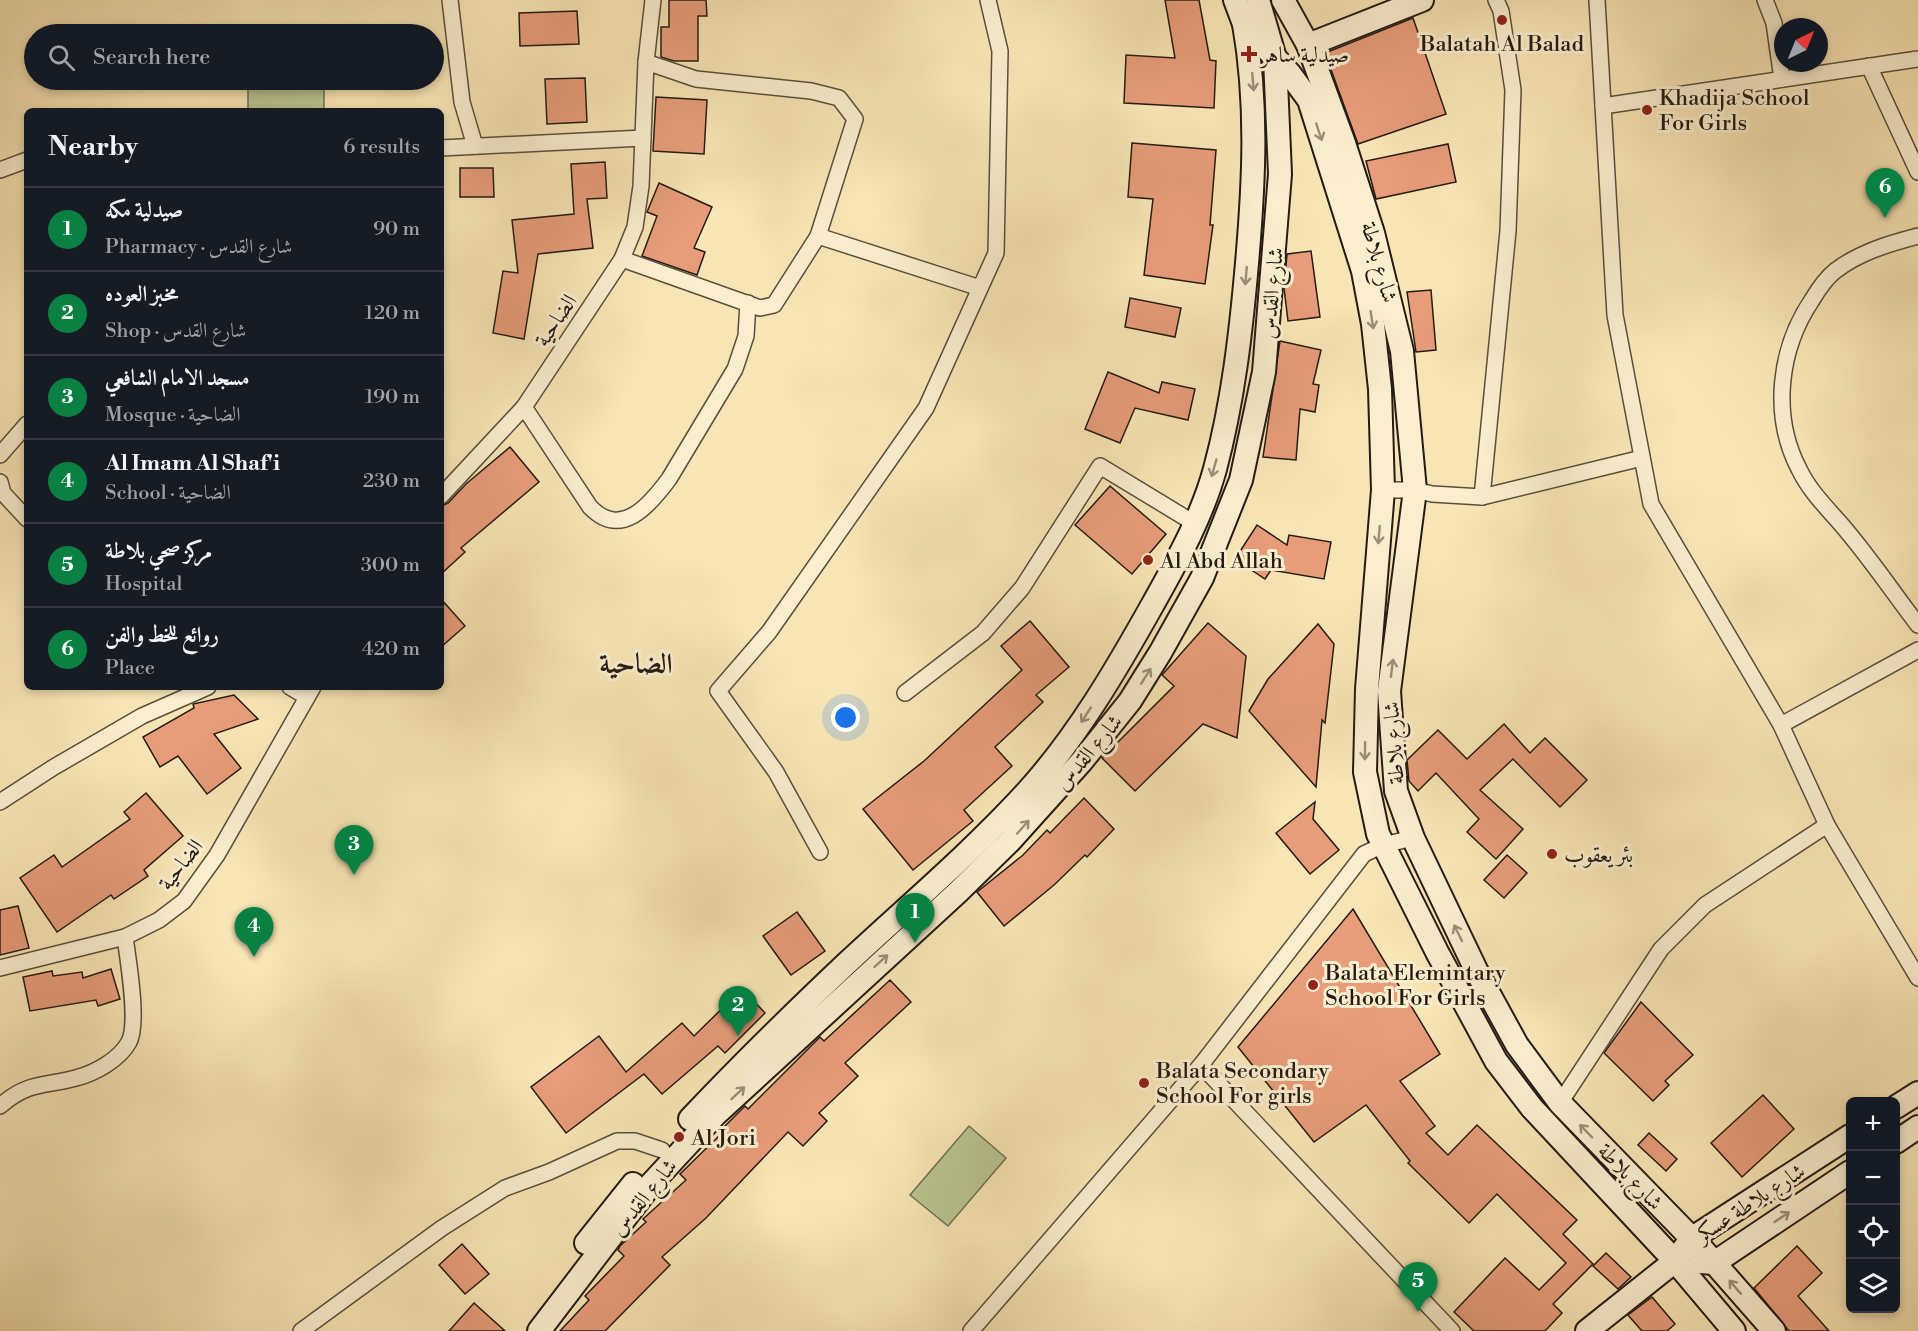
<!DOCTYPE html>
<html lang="en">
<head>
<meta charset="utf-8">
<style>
	:root { --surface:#171b24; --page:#20242c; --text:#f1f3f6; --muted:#9ea1a6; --line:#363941; --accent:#0b8043 }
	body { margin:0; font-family:"Libre Bodoni",Amiri,serif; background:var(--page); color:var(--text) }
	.controls { position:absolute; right:18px; bottom:18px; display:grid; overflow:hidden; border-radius:9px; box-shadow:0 3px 9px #0003 }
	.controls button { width:54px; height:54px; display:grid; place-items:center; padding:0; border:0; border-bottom:2px solid var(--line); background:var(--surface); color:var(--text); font:30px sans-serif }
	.compass { position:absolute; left:1774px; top:18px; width:54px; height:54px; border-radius:50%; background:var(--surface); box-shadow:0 3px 9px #0003; rotate:43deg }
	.you { position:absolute; left:846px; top:718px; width:21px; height:21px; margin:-15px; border:4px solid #fff; border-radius:50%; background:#1a73e8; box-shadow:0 0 0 9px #1a73e833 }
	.badge { display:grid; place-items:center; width:39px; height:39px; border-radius:50%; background:var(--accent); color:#fff; font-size:20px; font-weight:700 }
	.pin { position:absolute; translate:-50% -50px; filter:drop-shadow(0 2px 3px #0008) }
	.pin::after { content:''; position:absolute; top:32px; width:21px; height:18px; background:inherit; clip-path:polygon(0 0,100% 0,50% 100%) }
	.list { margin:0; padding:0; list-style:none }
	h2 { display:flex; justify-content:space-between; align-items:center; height:78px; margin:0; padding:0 24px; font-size:26px }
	h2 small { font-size:20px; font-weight:400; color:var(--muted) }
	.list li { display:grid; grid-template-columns:39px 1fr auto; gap:18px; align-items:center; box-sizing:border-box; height:84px; padding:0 24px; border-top:2px solid var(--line) }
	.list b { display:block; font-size:22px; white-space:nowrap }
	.list p { margin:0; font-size:20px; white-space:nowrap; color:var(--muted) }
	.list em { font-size:20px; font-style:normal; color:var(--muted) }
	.icon { flex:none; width:33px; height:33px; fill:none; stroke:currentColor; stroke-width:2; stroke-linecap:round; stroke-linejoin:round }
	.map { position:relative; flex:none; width:1918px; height:1331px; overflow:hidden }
	.search { position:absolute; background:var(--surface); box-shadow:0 3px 9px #0003; left:24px; top:24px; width:420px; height:66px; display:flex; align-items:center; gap:15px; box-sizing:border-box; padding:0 21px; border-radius:33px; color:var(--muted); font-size:22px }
	.panel { position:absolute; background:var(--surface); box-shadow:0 3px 9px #0003; left:24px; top:108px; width:420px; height:582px; border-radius:9px }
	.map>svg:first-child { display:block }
	.green { fill:#b9c590; stroke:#6f7052; stroke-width:1.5 }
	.building { fill:#e79c7a; stroke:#251b13; stroke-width:1.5 }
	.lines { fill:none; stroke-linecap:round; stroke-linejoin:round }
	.street-casing { stroke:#5a4e3c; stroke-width:18 }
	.secondary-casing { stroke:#251b13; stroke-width:26 }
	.street { stroke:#faeecf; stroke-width:15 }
	.secondary { stroke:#faeecf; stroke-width:22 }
	.oneway { stroke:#9a8f7a }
	.poi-dot { fill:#8f2418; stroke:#faeecf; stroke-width:2 }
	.labels { text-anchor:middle; stroke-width:6; stroke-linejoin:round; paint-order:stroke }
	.poi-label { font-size:22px; fill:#251b13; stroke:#faeecf; text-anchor:start }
	.street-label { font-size:22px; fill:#251b13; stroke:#faeecf }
	.district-label { font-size:28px; font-weight:bold; fill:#251b13; stroke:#faeecf }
</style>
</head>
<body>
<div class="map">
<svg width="1918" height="1331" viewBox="0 0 1918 1331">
	<rect width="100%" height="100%" fill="#f8e5b5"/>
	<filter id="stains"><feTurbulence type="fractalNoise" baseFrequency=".00333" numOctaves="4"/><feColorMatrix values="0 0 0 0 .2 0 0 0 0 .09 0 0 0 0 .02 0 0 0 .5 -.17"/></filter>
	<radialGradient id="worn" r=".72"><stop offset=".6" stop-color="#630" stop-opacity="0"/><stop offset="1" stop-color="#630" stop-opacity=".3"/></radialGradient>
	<g class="green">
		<rect x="248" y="80" width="76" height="31"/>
		<polygon points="969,1126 1006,1158 948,1226 910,1195"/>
	</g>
	<g class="building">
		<polygon points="669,0 706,0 707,16 698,16 698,61 674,61 661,57 661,27 669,27"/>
		<polygon points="1165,0 1199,0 1210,60 1216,61 1214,108 1124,103 1126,55 1175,58"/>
		<polygon points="577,11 579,44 520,46 519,13"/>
		<polygon points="1413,18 1446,114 1358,144 1325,53"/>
		<polygon points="585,78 587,122 547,124 545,79"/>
		<polygon points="656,97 707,100 704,154 653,151"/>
		<polygon points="1132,143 1216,150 1210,225 1213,225 1205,284 1144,275 1153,199 1128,197"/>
		<polygon points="1448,144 1456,182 1376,199 1366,161"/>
		<polygon points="605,162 607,198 587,199 593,248 538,254 524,339 493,333 503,271 518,273 512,220 574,214 571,164"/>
		<polygon points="460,168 493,168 494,197 460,197"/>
		<polygon points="659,183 712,207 694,248 705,252 697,275 642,256 657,216 647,212"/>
		<polygon points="1311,251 1320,317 1288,321 1284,288 1287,254"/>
		<polygon points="1431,290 1436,350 1416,352 1407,292"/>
		<polygon points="1130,298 1181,308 1175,337 1125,327"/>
		<polygon points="1280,341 1321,350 1313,384 1319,385 1315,412 1300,409 1296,460 1263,457"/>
		<polygon points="1108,372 1159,393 1162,382 1195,389 1188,420 1135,408 1120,443 1085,429"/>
		<polygon points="510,447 539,482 461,548 465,552 441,574 441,506 448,503 466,484"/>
		<polygon points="1110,486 1166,534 1132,574 1075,525"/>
		<polygon points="1257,525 1287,545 1289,535 1331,542 1324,579 1271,570 1265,579 1235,559"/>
		<polygon points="441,599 465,626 441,647"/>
		<polygon points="1030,621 1069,667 1036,695 1043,702 995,747 1012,766 964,810 973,821 913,870 863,809 924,761 1022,670 1001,646"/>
		<polygon points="1208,623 1246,656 1237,738 1203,724 1135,791 1102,758 1174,686 1162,675"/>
		<polygon points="1318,624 1334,644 1325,723 1322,720 1316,787 1249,711 1268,679"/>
		<polygon points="234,695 258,719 214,734 241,768 207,794 178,756 160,767 143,737 194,708 193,704"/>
		<polygon points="1504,724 1530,753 1545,738 1587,780 1560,807 1513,759 1480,790 1523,829 1496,859 1467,832 1479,819 1436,773 1418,791 1409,781 1407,760 1438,730 1467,759"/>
		<polygon points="146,793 183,836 144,870 148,876 114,899 111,895 57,932 20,878 54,855 62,867 130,819 124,812"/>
		<polygon points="1084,798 1114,829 1087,857 1085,855 1054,885 1004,926 977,892 1023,855 1047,830 1050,833"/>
		<polygon points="1315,802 1313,819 1339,850 1310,874 1276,833"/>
		<polygon points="1507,855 1527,873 1504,898 1484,880"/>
		<polygon points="18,906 29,948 0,955 0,910"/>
		<polygon points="1353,909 1440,1054 1400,1081 1435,1126 1426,1133 1448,1155 1477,1125 1577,1220 1563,1234 1593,1264 1553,1304 1562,1313 1545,1331 1474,1331 1454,1312 1505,1258 1539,1290 1566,1263 1497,1194 1469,1223 1408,1163 1410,1161 1366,1105 1314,1142 1238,1047"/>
		<polygon points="797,912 825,951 791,975 763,936"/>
		<polygon points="111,969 120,999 98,1006 96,1000 30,1011 23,977 52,971 53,976 82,972 83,978"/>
		<polygon points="890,980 911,1002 845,1063 858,1076 819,1113 827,1121 803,1146 788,1132 706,1218 662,1257 670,1265 605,1331 560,1331 589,1300 585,1296 624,1256 618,1250 620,1246 646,1222 643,1219 686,1180 680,1174 724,1131 722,1129 745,1106 748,1109 820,1037 824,1041"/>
		<polygon points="742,989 765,1013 725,1053 718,1046 662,1094 644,1074 566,1133 531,1087 599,1036 626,1072 682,1023 694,1036"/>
		<polygon points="1641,1002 1693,1055 1665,1081 1669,1085 1653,1101 1604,1053"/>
		<polygon points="1763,1095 1794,1129 1742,1177 1711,1143"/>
		<polygon points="1649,1133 1677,1159 1666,1171 1638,1145"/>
		<polygon points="462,1244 489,1274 465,1294 439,1265"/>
		<polygon points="1797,1246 1822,1273 1798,1296 1829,1331 1789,1331 1754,1288"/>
		<polygon points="1606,1253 1631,1277 1618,1289 1593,1266"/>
		<polygon points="1652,1297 1675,1324 1667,1331 1642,1331 1628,1315"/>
		<polygon points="474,1303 505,1331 449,1331"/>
	</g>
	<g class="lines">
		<defs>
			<g id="street">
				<polyline points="450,0 462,102 475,146"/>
				<polyline points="1597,0 1615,315 1651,504 1781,725 1827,825 1918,978"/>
				<polyline points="1765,0 1774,23 1782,79"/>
				<polyline points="1869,66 1918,172"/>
				<polyline points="1603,106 1918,59"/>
				<polyline points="441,148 643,138"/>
				<polyline points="0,170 27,160"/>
				<polyline points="818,236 980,288"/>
				<path d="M 1918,236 C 1888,244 1860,252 1835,271 C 1825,279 1818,290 1812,300 C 1779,349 1771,415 1799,469 C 1809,490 1825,506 1840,523 C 1868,555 1892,591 1918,625"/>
				<polyline points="622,259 760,308 774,305 818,236 855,119 839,98 811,91 696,79 646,62"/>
				<path d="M 524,407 L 590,507 C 621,539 649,506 669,479 L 735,369 L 746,336 L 748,303"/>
				<polyline points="0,455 27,424"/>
				<polyline points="0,482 3,493 27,519"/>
				<polyline points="1383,490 1415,490 1432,494 1482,497 1642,458"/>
				<polyline points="441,496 524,407 622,259 635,227 641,186 646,62 653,0"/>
				<polyline points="1482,497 1508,231 1513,90 1501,11 1496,0"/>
				<polyline points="290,687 307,697"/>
				<polyline points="905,693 983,633 1022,588 1100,466 1194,523"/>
				<polyline points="1781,725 1918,650"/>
				<polyline points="0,802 54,767 142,716 208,687"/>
				<polyline points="820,852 776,772 718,691 769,632 926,408 996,253 1000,51 988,0"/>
				<polyline points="0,968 125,937 159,920 184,901 217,855 313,687"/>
				<polyline points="1201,1065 1452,1331"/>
				<polyline points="1560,1103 1661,949 1705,905 1827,825"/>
				<path d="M 0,1106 C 29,1081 43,1087 76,1078 C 95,1073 119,1060 129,1042 C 139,1023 128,960 125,937"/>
				<polyline points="301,1331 442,1228 505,1188 549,1172 617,1141 635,1141 662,1150"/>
				<polyline points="971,1331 1201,1065 1364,854 1383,845 1413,838"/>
			</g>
			<g id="secondary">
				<polyline points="1235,0 1244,24 1290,74 1309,100 1363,271 1373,324 1380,389 1383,490 1367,689 1365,772 1378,834 1437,952 1496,1061 1532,1108 1675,1261 1734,1331"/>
				<polyline points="1283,0 1308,45 1344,143 1373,233 1402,351 1415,490 1389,691 1396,791 1413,838 1477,972 1517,1045 1560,1103 1703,1250 1774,1331"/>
				<polyline points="1308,45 1422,0"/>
				<polyline points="1896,1107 1918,1093"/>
				<path d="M 690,1119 C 741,1065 793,1014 847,963 C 907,907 970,854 1026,793 C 1077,737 1116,670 1153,604 C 1177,561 1202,517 1215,469 C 1233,402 1241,332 1247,263 C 1254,182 1258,104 1244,24"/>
				<polyline points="1896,1142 1918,1127"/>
				<polyline points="586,1243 633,1184"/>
				<polyline points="1700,1262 1714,1263 1850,1172"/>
				<polyline points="539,1331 651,1184 715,1115 958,892 1010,841 1082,761 1130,701 1160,653 1202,578 1241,480 1264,372 1280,174 1275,58 1258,0"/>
				<polyline points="1587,1331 1675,1261 1691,1239 1850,1136"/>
			</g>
		</defs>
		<use href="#street" class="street-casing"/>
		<use href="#secondary" class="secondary-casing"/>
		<use href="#street" class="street"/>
		<use href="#secondary" class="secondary"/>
	</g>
	<defs><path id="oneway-shaft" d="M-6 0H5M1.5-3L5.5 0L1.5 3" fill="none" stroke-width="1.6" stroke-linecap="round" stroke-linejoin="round" transform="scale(1.5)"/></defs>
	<g class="oneway">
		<use href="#oneway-shaft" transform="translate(1253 82) rotate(85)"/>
		<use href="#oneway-shaft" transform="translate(1319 132) rotate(72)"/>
		<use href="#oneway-shaft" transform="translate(1246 276) rotate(95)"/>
		<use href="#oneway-shaft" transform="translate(1372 320) rotate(81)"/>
		<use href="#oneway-shaft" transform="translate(1214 468) rotate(106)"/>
		<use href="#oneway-shaft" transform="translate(1379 535) rotate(95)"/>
		<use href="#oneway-shaft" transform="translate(1392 668) rotate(-83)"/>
		<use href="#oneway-shaft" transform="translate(1146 676) rotate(-58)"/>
		<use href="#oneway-shaft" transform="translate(1086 715) rotate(123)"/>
		<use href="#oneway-shaft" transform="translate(1365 751) rotate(91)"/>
		<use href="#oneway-shaft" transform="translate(1023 827) rotate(-48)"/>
		<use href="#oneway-shaft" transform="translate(1458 933) rotate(-116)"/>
		<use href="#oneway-shaft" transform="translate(881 961) rotate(-42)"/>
		<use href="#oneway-shaft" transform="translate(738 1093) rotate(-43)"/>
		<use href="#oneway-shaft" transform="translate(1586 1131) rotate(-134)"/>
		<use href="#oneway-shaft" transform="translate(1782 1217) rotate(-34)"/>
		<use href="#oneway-shaft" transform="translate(1735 1287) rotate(-131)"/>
	</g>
	<g class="poi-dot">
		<circle cx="1502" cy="20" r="6"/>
		<path d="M1246 45h6v6h6v6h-6v6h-6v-6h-6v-6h6z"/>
		<circle cx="1647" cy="110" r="6"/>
		<circle cx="1148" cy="560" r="6"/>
		<circle cx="1552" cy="854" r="6"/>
		<circle cx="1313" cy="985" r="6"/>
		<circle cx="1144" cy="1083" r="6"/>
		<circle cx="679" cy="1137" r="6"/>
	</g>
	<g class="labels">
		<g class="poi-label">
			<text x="1502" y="51" text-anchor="middle">Balatah Al Balad</text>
			<text x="1261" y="62">صيدلية ساهر</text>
			<text x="1659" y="105">Khadija School<tspan x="1659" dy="25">For Girls</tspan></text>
			<text x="1160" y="568">Al Abd Allah</text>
			<text x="1564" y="862">بئر يعقوب</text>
			<text x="1325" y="980">Balata Elemintary<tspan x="1325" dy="25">School For Girls</tspan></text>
			<text x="1156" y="1078">Balata Secondary<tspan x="1156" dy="25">School For girls</tspan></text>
			<text x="691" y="1145">Al Jori</text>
		</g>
		<g class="street-label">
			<text transform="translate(1380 262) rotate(74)" y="8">شارع بلاطة</text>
			<text transform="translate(1271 293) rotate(-85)" y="8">شارع القدس</text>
			<text transform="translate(555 320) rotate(-56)" y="8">الضاحية</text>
			<text transform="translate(1393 743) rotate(-94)" y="8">شارع بلاطة</text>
			<text transform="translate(1088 752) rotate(-50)" y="8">شارع القدس</text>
			<text transform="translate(180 864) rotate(-52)" y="8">الضاحية</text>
			<text transform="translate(1631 1176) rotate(46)" y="8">شارع بلاطة</text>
			<text transform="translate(643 1197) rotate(-51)" y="8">شارع القدس</text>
			<text transform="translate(1750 1202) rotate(-33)" y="8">شارع بلاطة عسكر</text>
		</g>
		<g class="district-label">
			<text x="636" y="673">الضاحية</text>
		</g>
	</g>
	<rect width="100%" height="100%" filter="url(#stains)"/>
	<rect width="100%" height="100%" fill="url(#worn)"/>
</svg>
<div class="controls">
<button>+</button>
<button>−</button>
<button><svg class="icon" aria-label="locate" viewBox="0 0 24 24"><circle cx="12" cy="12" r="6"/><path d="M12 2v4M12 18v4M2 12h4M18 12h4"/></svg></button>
<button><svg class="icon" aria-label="layers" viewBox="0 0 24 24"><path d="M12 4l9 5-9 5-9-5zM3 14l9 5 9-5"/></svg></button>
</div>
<svg class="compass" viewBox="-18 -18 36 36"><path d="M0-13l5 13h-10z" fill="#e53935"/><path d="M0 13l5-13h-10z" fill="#9ea1a6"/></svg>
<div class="you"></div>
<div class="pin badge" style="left:915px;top:943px">1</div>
<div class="pin badge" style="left:738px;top:1036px">2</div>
<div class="pin badge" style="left:354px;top:875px">3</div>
<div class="pin badge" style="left:254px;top:957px">4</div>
<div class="pin badge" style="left:1418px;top:1312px">5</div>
<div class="pin badge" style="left:1885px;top:218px">6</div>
<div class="search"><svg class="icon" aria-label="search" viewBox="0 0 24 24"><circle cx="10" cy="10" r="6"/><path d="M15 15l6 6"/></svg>Search here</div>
<section class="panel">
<h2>Nearby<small>6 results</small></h2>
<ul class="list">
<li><span class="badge">1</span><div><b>صيدلية مكه</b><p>Pharmacy · شارع القدس</p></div><em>90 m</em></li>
<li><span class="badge">2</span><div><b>مخبز العوده</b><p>Shop · شارع القدس</p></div><em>120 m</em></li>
<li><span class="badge">3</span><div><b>مسجد الامام الشافعي</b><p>Mosque · الضاحية</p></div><em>190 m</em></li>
<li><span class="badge">4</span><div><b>Al Imam Al Shaf'i</b><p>School · الضاحية</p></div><em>230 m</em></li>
<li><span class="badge">5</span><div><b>مركز صحي بلاطة</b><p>Hospital</p></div><em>300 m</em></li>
<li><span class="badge">6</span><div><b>روائع للخط والفن</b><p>Place</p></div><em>420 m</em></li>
</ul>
</section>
</div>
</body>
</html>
